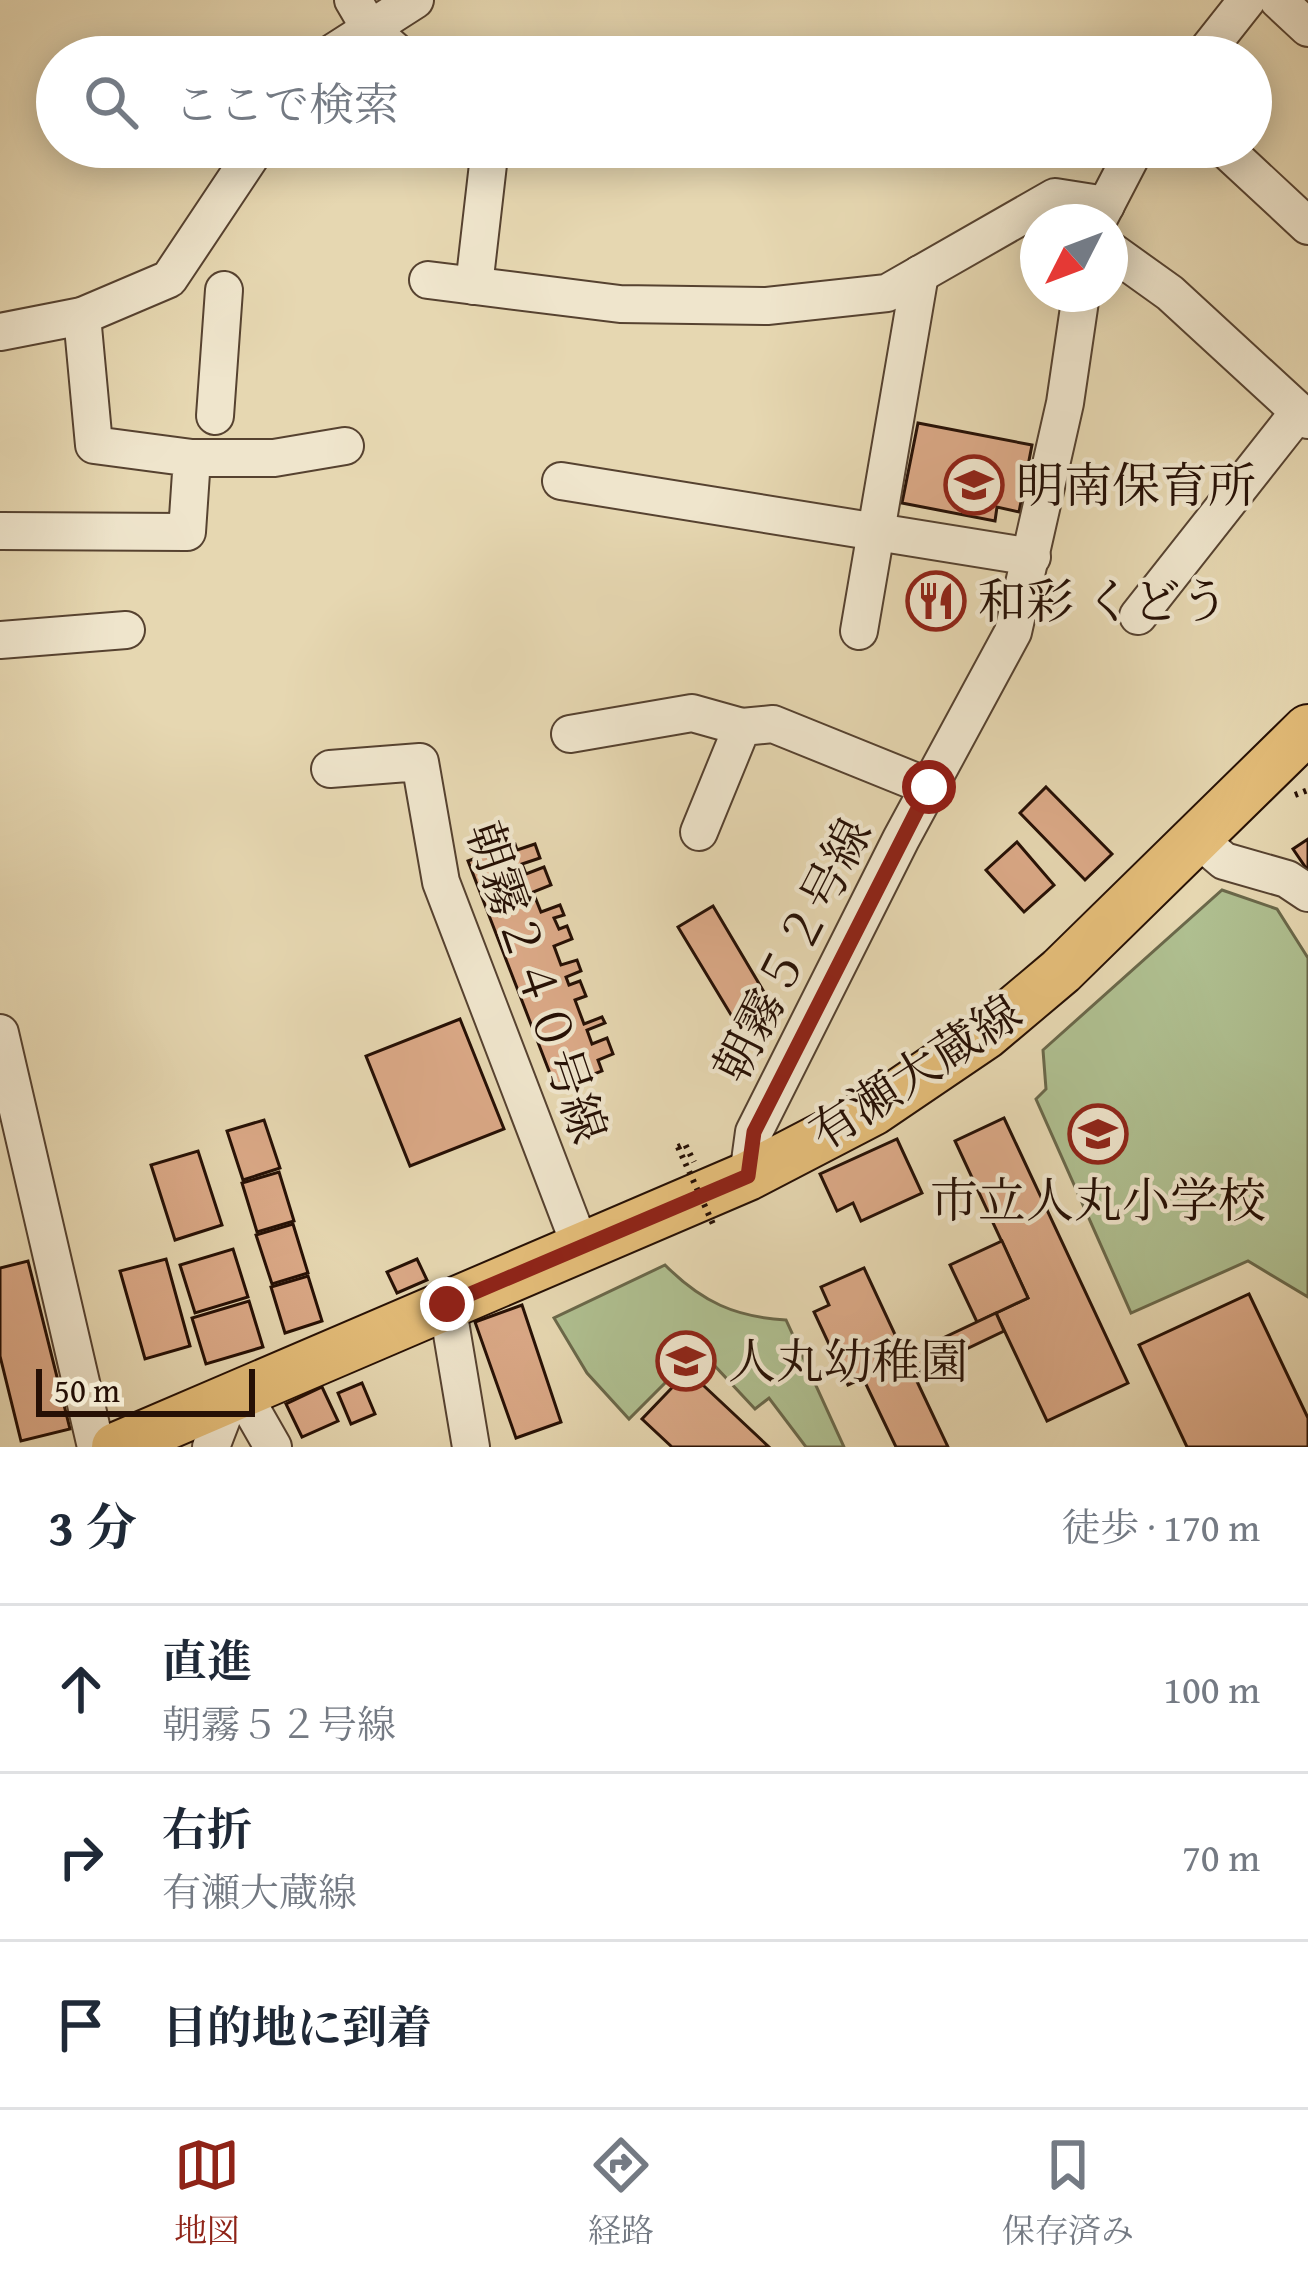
<!DOCTYPE html>
<html lang="ja">
<head>
<meta charset="utf-8">
<style>
	:root { --surface:#fff; --page:#f6f6f7; --text:#1f2937; --muted:#747a83; --line:#e0e1e3; --accent:#8f2418 }
	body { margin:0; font-family:"Gentium Book Plus","Noto Serif JP",serif; background:var(--page); color:var(--text) }
	.compass { position:absolute; left:1020px; top:204px; width:108px; height:108px; border-radius:50%; background:var(--surface); box-shadow:0 6px 30px #0003; rotate:228deg }
	.scale { position:absolute; left:36px; bottom:30px; width:219px; box-sizing:border-box; padding-left:12px; border:6px solid #261005; border-top:0; font-size:33px; line-height:42px; white-space:nowrap; color:#261005; -webkit-text-stroke:9px #efe5cc; paint-order:stroke }
	.stop { position:absolute; width:36px; height:36px; margin:-27px; border:9px solid #8f2418; border-radius:50%; background:#fff }
	.stop.end { background:#8f2418; border-color:#fff; box-shadow:0 3px 12px #0008 }
	.list { margin:0; padding:0; list-style:none }
	h2 { display:flex; justify-content:space-between; align-items:center; height:156px; margin:0; padding:0 48px; font-size:51px }
	h2 small { font-size:39px; font-weight:400; color:var(--muted) }
	.list li { display:grid; grid-template-columns:78px 1fr auto; gap:36px; align-items:center; box-sizing:border-box; height:168px; padding:0 48px; border-top:3px solid var(--line) }
	.list b { display:block; font-size:45px; white-space:nowrap }
	.list p { margin:0; font-size:39px; white-space:nowrap; color:var(--muted) }
	.list em { font-size:39px; font-style:normal; color:var(--muted) }
	.icon { flex:none; width:66px; height:66px; fill:none; stroke:currentColor; stroke-width:2; stroke-linecap:round; stroke-linejoin:round }
	.map { position:relative; flex:none; width:1308px; height:1447px; overflow:hidden }
	.search { position:absolute; background:var(--surface); box-shadow:0 6px 30px #0003; left:36px; right:36px; top:36px; height:132px; display:flex; align-items:center; gap:30px; box-sizing:border-box; padding:0 42px; border-radius:66px; color:var(--muted); font-size:45px }
	.sheet { height:660px; background:var(--surface) }
	nav { display:flex; justify-content:space-around; align-items:center; box-sizing:border-box; height:168px; border-top:3px solid var(--line); background:var(--surface); font-size:33px; color:var(--muted) }
	nav a { display:grid; justify-items:center; gap:6px }
	nav .on { color:var(--accent) }
	.map>svg:first-child { display:block }
	.green { fill:#afbf90; stroke:#6a684a; stroke-width:3 }
	.building { fill:#dba987; stroke:#261005; stroke-width:3 }
	.lines { fill:none; stroke-linecap:round; stroke-linejoin:round }
	.minor-casing { stroke:#564230; stroke-width:40 }
	.major-casing { stroke:#261005; stroke-width:52 }
	.path { stroke:#261005; stroke-width:6; stroke-dasharray:3 6; stroke-linecap:butt }
	.minor { stroke:#efe5cc; stroke-width:36 }
	.major { stroke:#e3bc78; stroke-width:48 }
	.path-bridge { stroke:#261005; stroke-width:6; stroke-dasharray:3 6; stroke-linecap:butt }
	.route { stroke:#8f2418; stroke-width:15 }
	.labels { text-anchor:middle; stroke-width:9; stroke-linejoin:round; paint-order:stroke }
	.poi-label { font-size:48px; fill:#261005; stroke:#efe5cc; text-anchor:start }
	.street-label { font-size:48px; fill:#261005; stroke:#efe5cc }
</style>
</head>
<body>
<div class="map">
<svg width="1308" height="1447" viewBox="0 0 1308 1447">
	<rect width="100%" height="100%" fill="#e6d7b1"/>
	<filter id="stains"><feTurbulence type="fractalNoise" baseFrequency=".00167" numOctaves="4"/><feColorMatrix values="0 0 0 0 .2 0 0 0 0 .09 0 0 0 0 .02 0 0 0 .5 -.17"/></filter>
	<radialGradient id="worn" r=".72"><stop offset=".6" stop-color="#630" stop-opacity="0"/><stop offset="1" stop-color="#630" stop-opacity=".3"/></radialGradient>
	<g class="green">
		<polygon points="1222,890 1277,909 1308,958 1308,1297 1248,1261 1131,1313 1036,1099 1046,1089 1043,1050"/>
		<path d="M 665,1265 C 702,1302 735,1317 786,1320 L 844,1447 L 806,1447 L 769,1398 L 755,1409 L 699,1349 L 629,1419 L 587,1373 L 554,1318 Z"/>
	</g>
	<g class="building">
		<polygon points="918,423 1032,445 1019,512 997,507 995,521 902,503"/>
		<polygon points="1046,787 1112,854 1085,880 1020,813"/>
		<polygon points="1308,839 1308,871 1293,849"/>
		<polygon points="1017,842 1054,885 1024,912 986,870"/>
		<polygon points="515,844 517,850 535,844 540,858 522,864 526,874 544,867 551,885 533,892 541,912 560,905 564,915 554,918 559,929 567,926 572,939 554,946 561,965 577,960 581,971 566,977 569,985 580,981 586,996 575,1000 584,1024 602,1017 605,1023 587,1030 592,1044 607,1038 613,1054 598,1060 602,1071 556,1089 468,861"/>
		<polygon points="713,906 767,997 733,1018 678,927"/>
		<polygon points="460,1019 504,1129 410,1166 366,1056"/>
		<polygon points="1004,1118 1128,1383 1047,1421 996,1313 1028,1298 955,1141"/>
		<polygon points="264,1120 280,1168 243,1180 227,1131"/>
		<polygon points="897,1139 922,1193 861,1221 853,1203 837,1211 820,1174"/>
		<polygon points="198,1151 222,1225 175,1240 151,1165"/>
		<polygon points="279,1172 294,1221 257,1232 242,1183"/>
		<polygon points="293,1224 308,1273 272,1284 256,1235"/>
		<polygon points="1002,1241 1028,1298 977,1322 950,1265"/>
		<polygon points="233,1249 248,1297 195,1313 180,1265"/>
		<polygon points="166,1259 190,1346 145,1359 120,1271"/>
		<polygon points="417,1259 427,1280 397,1293 387,1272"/>
		<polygon points="28,1261 70,1429 21,1441 0,1356 0,1268"/>
		<polygon points="864,1268 905,1356 948,1447 896,1447 863,1378 848,1385 814,1312 829,1305 821,1287"/>
		<polygon points="308,1276 322,1321 285,1333 271,1287"/>
		<polygon points="1249,1294 1308,1418 1308,1447 1187,1447 1139,1345"/>
		<polygon points="249,1301 263,1347 206,1364 192,1318"/>
		<polygon points="522,1305 561,1422 516,1438 475,1322"/>
		<polygon points="996,1313 1004,1331 914,1374 905,1356"/>
		<polygon points="688,1371 769,1447 672,1447 642,1419"/>
		<polygon points="362,1383 375,1414 351,1424 338,1393"/>
		<polygon points="322,1387 338,1421 302,1437 286,1404"/>
	</g>
	<g class="lines">
		<defs>
			<g id="minor">
				<polyline points="353,0 370,29 402,57"/>
				<polyline points="1278,0 1308,28"/>
				<polyline points="326,57 415,0"/>
				<polyline points="1202,57 1247,0"/>
				<polyline points="1223,147 1308,226"/>
				<polyline points="1097,222 1136,147"/>
				<polyline points="1110,250 1170,293 1308,420"/>
				<polyline points="428,280 620,304 767,306 887,293 1055,197 1106,205"/>
				<polyline points="474,286 490,147"/>
				<polyline points="0,332 82,316 169,279 257,147"/>
				<polyline points="215,416 224,290"/>
				<polyline points="192,458 274,458 345,446"/>
				<polyline points="561,481 1032,557"/>
				<polyline points="0,531 187,532 192,458 94,445 82,316"/>
				<polyline points="1138,616 1298,413"/>
				<polyline points="859,631 920,274"/>
				<polyline points="0,640 126,630"/>
				<polyline points="570,734 692,713 742,727"/>
				<polyline points="330,769 420,762 441,882 581,1248"/>
				<polyline points="699,832 742,727 773,724 929,787"/>
				<polyline points="1198,839 1224,861 1287,879 1308,893"/>
				<polyline points="0,1033 96,1447"/>
				<polyline points="748,1176 754,1132 901,839 1013,632 1065,403 1081,294"/>
				<polyline points="447,1304 471,1447"/>
				<polyline points="241,1391 273,1447"/>
				<polyline points="211,1447 231,1395"/>
			</g>
			<polyline id="major" points="116,1447 748,1176 873,1111 985,1035 1061,971 1308,729"/>
		</defs>
		<use href="#minor" class="minor-casing"/>
		<use href="#major" class="major-casing"/>
		<g class="path">
			<polyline points="1295,795 1308,790"/>
			<polyline points="678,1147 685,1144 694,1162"/>
		</g>
		<use href="#minor" class="minor"/>
		<use href="#major" class="major"/>
		<polyline class="path-bridge" points="678,1147 713,1224"/>
	</g>
	<g class="lines">
		<polyline class="route" points="447,1304 748,1176 754,1132 929,787"/>
	</g>
	<defs>
		<symbol id="school-ring" viewBox="-11 -11 22 22"><circle r="9.5" fill="#efe5cc" stroke="#8f2418" stroke-width="1.5"/><path d="M0-5L7-2L0 1L-7-2ZM-4 1L0 2.5L4 1V4Q0 6-4 4Z" fill="#8f2418"/></symbol>
		<symbol id="restaurant-ring" viewBox="-11 -11 22 22"><circle r="9.5" fill="#efe5cc" stroke="#8f2418" stroke-width="1.5"/><path d="M-5-6h1v4h1v-4h1v4h1v-4h1v5L-1.5 .5V6h-2V.5L-5-1ZM5-6V6H3V1.5H1.5Q1.5-4 5-6Z" fill="#8f2418"/></symbol>
	</defs>
	<g fill-rule="evenodd">
		<use href="#school-ring" x="941" y="452" width="66" height="66"/>
		<use href="#restaurant-ring" x="903" y="568" width="66" height="66"/>
		<use href="#school-ring" x="1065" y="1101" width="66" height="66"/>
		<use href="#school-ring" x="653" y="1328" width="66" height="66"/>
	</g>
	<g class="labels">
		<g class="poi-label">
			<text x="1016" y="502">明南保育所</text>
			<text x="978" y="618">和彩 くどう</text>
			<text x="1098" y="1217" text-anchor="middle">市立人丸小学校</text>
			<text x="728" y="1378">人丸幼稚園</text>
		</g>
		<g class="street-label">
			<text transform="translate(792 950) rotate(-63)" y="17">朝霧５２号線</text>
			<text transform="translate(537 982) rotate(71)" y="17">朝霧２４０号線</text>
			<text transform="translate(915 1072) rotate(-33)" y="17">有瀬大蔵線</text>
		</g>
	</g>
	<rect width="100%" height="100%" filter="url(#stains)"/>
	<rect width="100%" height="100%" fill="url(#worn)"/>
</svg>
<svg class="compass" viewBox="-18 -18 36 36"><path d="M0-13l5 13h-10z" fill="#e53935"/><path d="M0 13l5-13h-10z" fill="#747a83"/></svg>
<div class="scale">50 m</div>
<div class="stop" style="left:929px;top:787px"></div>
<div class="stop end" style="left:447px;top:1304px"></div>
<div class="search"><svg class="icon" aria-label="search" viewBox="0 0 24 24"><circle cx="10" cy="10" r="6"/><path d="M15 15l6 6"/></svg>ここで検索</div>
</div>
<section class="sheet">
<h2>3 分<small>徒歩 · 170 m</small></h2>
<ul class="list">
<li><svg class="icon" aria-label="ahead" viewBox="0 0 24 24"><path d="M12 20V5M6 11l6-6 6 6"/></svg><div><b>直進</b><p>朝霧５２号線</p></div><em>100 m</em></li>
<li><svg class="icon" aria-label="right" viewBox="0 0 24 24"><path d="M7 20v-9h11M14 6l5 5-5 5"/></svg><div><b>右折</b><p>有瀬大蔵線</p></div><em>70 m</em></li>
<li><svg class="icon" aria-label="arrive" viewBox="0 0 24 24"><path d="M6 21V4h12l-3 4 3 4H6"/></svg><div><b>目的地に到着</b></div></li>
</ul>
</section>
<nav>
<a class="on"><svg class="icon" aria-label="map" viewBox="0 0 24 24"><path d="M3 6l6-2 6 2 6-2v14l-6 2-6-2-6 2zM9 4v14M15 6v14"/></svg>地図</a>
<a><svg class="icon" aria-label="directions" viewBox="0 0 24 24"><path d="M12 3l9 9-9 9-9-9zM9 14v-3h6M13 9l2 2-2 2"/></svg>経路</a>
<a><svg class="icon" aria-label="saved" viewBox="0 0 24 24"><path d="M7 4h10v16l-5-4-5 4z"/></svg>保存済み</a>
</nav>
</body>
</html>
